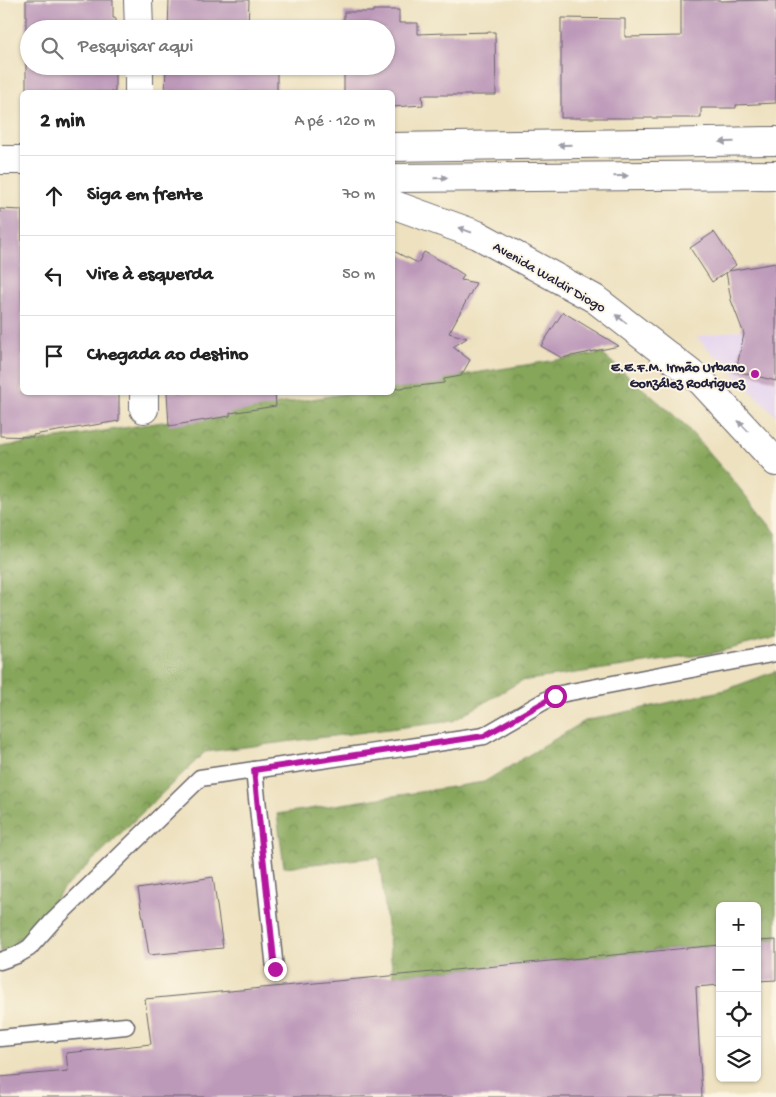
<!DOCTYPE html>
<html lang="pt">
<head>
<meta charset="utf-8">
<style>
	:root { --surface:#fff; --page:#f2f2f2; --text:#222; --muted:#767676; --line:#e0e0e0 }
	body { margin:0; font-family:"Gochi Hand",sans-serif; background:var(--page); color:var(--text) }
	.controls { position:absolute; right:15px; bottom:15px; display:grid; overflow:hidden; border-radius:8px; box-shadow:0 1px 4px #0004 }
	.controls button { width:45px; height:45px; display:grid; place-items:center; padding:0; border:0; border-bottom:1px solid var(--line); background:var(--surface); color:var(--text); font:25px sans-serif }
	.stop { position:absolute; width:15px; height:15px; margin:-11px; border:4px solid #b5179e; border-radius:50%; background:#fff }
	.stop.end { background:#b5179e; border-color:#fff; box-shadow:0 1px 5px #0008 }
	.list { margin:0; padding:0; list-style:none }
	h2 { display:flex; justify-content:space-between; align-items:center; height:65px; margin:0; padding:0 20px; font-size:21px }
	h2 small { font-size:16px; font-weight:400; color:var(--muted) }
	.list li { display:grid; grid-template-columns:32px 1fr auto; gap:15px; align-items:center; box-sizing:border-box; height:80px; padding:0 20px; border-top:1px solid var(--line) }
	.list b { display:block; font-size:19px; white-space:nowrap }
	.list em { font-size:16px; font-style:normal; color:var(--muted) }
	.icon { flex:none; width:28px; height:28px; fill:none; stroke:currentColor; stroke-width:2; stroke-linecap:round; stroke-linejoin:round }
	.map { position:relative; flex:none; width:776px; height:1097px; overflow:hidden }
	.search { position:absolute; background:var(--surface); box-shadow:0 1px 4px #0004; left:20px; top:20px; width:375px; height:55px; display:flex; align-items:center; gap:12px; box-sizing:border-box; padding:0 18px; border-radius:28px; color:var(--muted); font-size:19px }
	.panel { position:absolute; background:var(--surface); box-shadow:0 1px 4px #0004; left:20px; top:90px; width:375px; height:305px; border-radius:8px }
	.map>svg:first-child { display:block }
	.built { fill:#e4d3f1 }
	.forest { fill:url(#forest-crowns); stroke:#54644a }
	.building { fill:#bc98b9 }
	.lines { fill:none; stroke-linecap:round; stroke-linejoin:round }
	.service-casing { stroke:#696569; stroke-width:19 }
	.minor-casing { stroke:#696569; stroke-width:30 }
	.tertiary-casing { stroke:#696569; stroke-width:30 }
	.primary-casing { stroke:#696569; stroke-width:30 }
	.service { stroke:#fff; stroke-width:16 }
	.minor { stroke:#fff; stroke-width:28 }
	.tertiary { stroke:#fff; stroke-width:28 }
	.primary { stroke:#fff; stroke-width:28 }
	.oneway { fill:#9c9ca7 }
	.route { stroke:#b5179e; stroke-width:6 }
	.poi-dot { fill:#b5179e; stroke:#fcf5e5; stroke-width:2 }
	.labels { text-anchor:middle; stroke-width:4; stroke-linejoin:round; paint-order:stroke }
	.street-label { font-size:14px; fill:#22223b; stroke:#fcf5e5 }
	.poi-label { font-size:14px; font-weight:bold; fill:#22223b; stroke:#fcf5e5; text-anchor:end }
</style>
</head>
<body>
<div class="map">
<svg width="776" height="1097" viewBox="0 0 776 1097">
	<defs>
		<pattern id="forest-crowns" width="20" height="18" patternUnits="userSpaceOnUse" patternTransform="scale(1.25)"><rect width="20" height="18" fill="#86a65a"/><path d="M2 6a3 3 0 1 1 6 0M12 15a3 3 0 1 1 6 0" fill="none" stroke="#6d874c"/></pattern>
	</defs>
	<rect width="100%" height="100%" fill="#fcf5e5"/>
	<filter id="ink" filterUnits="userSpaceOnUse"><feTurbulence type="fractalNoise" baseFrequency=".02" numOctaves="2"/><feDisplacementMap in="SourceGraphic" scale="10" xChannelSelector="R" yChannelSelector="G"/><feConvolveMatrix kernelMatrix="1 2 1 2 8 2 1 2 1" color-interpolation-filters="sRGB"/></filter>
	<filter id="wash" filterUnits="userSpaceOnUse"><feTurbulence type="fractalNoise" baseFrequency=".0096" numOctaves="4" result="noise"/><feDisplacementMap in="SourceGraphic" scale="20" xChannelSelector="R" yChannelSelector="G"/><feGaussianBlur stdDeviation="1.12" result="paint"/><feColorMatrix in="noise" values="0 0 0 0 0 0 0 0 0 0 0 0 0 0 0 0 0 1.4 0 .05"/><feComposite in="paint" operator="in"/></filter>
	<g filter="url(#wash)">
		<rect width="100%" height="100%" fill="#ede1bf"/>
		<polygon class="built" points="776,324 776,416 696,337"/>
		<g class="forest">
			<polygon points="601,353 683,423 731,478 776,533 776,637 714,653 521,681 453,721 205,752 63,889 31,933 8,949 0,952 0,447 350,393 392,392 393,386"/>
			<polygon points="776,671 776,939 757,941 757,906 720,906 720,945 393,976 379,857 284,867 277,814 484,782 585,721 725,690"/>
		</g>
		<g id="blocks">
			<g class="building">
				<polygon points="26,0 113,0 113,18 116,18 116,29 29,29 29,66 115,66 115,92 26,92"/>
				<polygon points="169,0 249,0 248,29 168,29"/>
				<polygon points="681,0 720,0 720,1 776,0 776,103 736,105 736,108 701,108 701,118 561,118 561,18 625,19 625,37 681,36"/>
				<polygon points="373,10 399,10 399,23 418,23 418,34 445,33 495,32 496,95 422,95 423,105 392,107 392,92 344,92 344,66 386,66 386,29 344,29 344,12 373,12"/>
				<polygon points="166,66 277,66 277,92 165,92"/>
				<polygon points="0,209 22,210 22,392 119,392 119,421 33,435 33,437 0,436"/>
				<polygon points="714,232 736,265 728,271 776,263 776,381 736,371 744,334 731,300 726,272 712,282 690,248"/>
				<polygon points="392,250 407,258 408,258 418,263 424,252 445,263 464,275 461,280 476,283 449,333 467,338 453,347 470,360 461,376 444,379 444,383 392,389"/>
				<polygon points="563,312 619,346 562,358 541,346"/>
				<polygon points="167,392 275,392 276,406 230,413 230,416 169,426"/>
				<polygon points="213,877 223,948 149,955 138,889"/>
				<polygon points="776,940 776,980 757,981 757,941"/>
				<polygon points="720,945 720,985 696,987 702,1097 0,1097 0,1077 68,1071 66,1053 151,1044 145,999"/>
			</g>
		</g>
	</g>
	<g filter="url(#ink)">
		<use href="#blocks" fill-opacity="0" stroke="#696569" stroke-width="1"/>
		<g class="lines">
			<defs>
				<g id="service">
					<polyline points="254,770 275,969"/>
					<polyline points="0,961 17,955 29,948 52,922 200,778 484,736 555,695 776,653"/>
					<polyline points="0,1038 126,1026"/>
				</g>
				<g id="minor">
					<polyline points="138,0 139,29"/>
					<polyline points="139,66 139,92"/>
					<polyline points="144,392 144,409"/>
				</g>
				<g id="tertiary">
					<polyline points="392,147 776,141"/>
					<polyline points="392,178 776,175"/>
				</g>
				<g id="primary">
					<polyline points="0,160 22,160"/>
					<polyline points="392,204 478,235 595,299 702,382 776,462"/>
				</g>
			</defs>
			<use href="#service" class="service-casing"/>
			<use href="#minor" class="minor-casing"/>
			<use href="#tertiary" class="tertiary-casing"/>
			<use href="#primary" class="primary-casing"/>
			<use href="#service" class="service"/>
			<use href="#minor" class="minor"/>
			<use href="#tertiary" class="tertiary"/>
			<use href="#primary" class="primary"/>
		</g>
		<defs><path id="oneway-solid" d="M-6-.8H1V-3.2L6.5 0L1 3.2V.8H-6Z" transform="scale(1.25)"/></defs>
		<g class="oneway">
			<use href="#oneway-solid" transform="translate(727 142) rotate(179)"/>
			<use href="#oneway-solid" transform="translate(565 145) rotate(179)"/>
			<use href="#oneway-solid" transform="translate(621 176) rotate(-1)"/>
			<use href="#oneway-solid" transform="translate(441 178) rotate(-1)"/>
			<use href="#oneway-solid" transform="translate(465 230) rotate(-160)"/>
			<use href="#oneway-solid" transform="translate(621 319) rotate(-142)"/>
			<use href="#oneway-solid" transform="translate(743 426) rotate(-133)"/>
		</g>
	</g>
	<g class="lines" filter="url(#ink)">
		<polyline class="route" points="275,969 254,770 484,736 555,696"/>
	</g>
	<circle class="poi-dot" cx="755" cy="374" r="5"/>
	<g class="labels">
		<g class="street-label">
			<text transform="translate(550 276) rotate(30)" y="5">Avenida Waldir Diogo</text>
		</g>
		<g class="poi-label">
			<text x="745" y="371">E.E.F.M. Irmão Urbano<tspan x="745" dy="16">González Rodriguez</tspan></text>
		</g>
	</g>
</svg>
<div class="controls">
<button>+</button>
<button>−</button>
<button><svg class="icon" aria-label="locate" viewBox="0 0 24 24"><circle cx="12" cy="12" r="6"/><path d="M12 2v4M12 18v4M2 12h4M18 12h4"/></svg></button>
<button><svg class="icon" aria-label="layers" viewBox="0 0 24 24"><path d="M12 4l9 5-9 5-9-5zM3 14l9 5 9-5"/></svg></button>
</div>
<div class="stop" style="left:555px;top:696px"></div>
<div class="stop end" style="left:275px;top:969px"></div>
<div class="search"><svg class="icon" aria-label="search" viewBox="0 0 24 24"><circle cx="10" cy="10" r="6"/><path d="M15 15l6 6"/></svg>Pesquisar aqui</div>
<section class="panel">
<h2>2 min<small>A pé · 120 m</small></h2>
<ul class="list">
<li><svg class="icon" aria-label="ahead" viewBox="0 0 24 24"><path d="M12 20V5M6 11l6-6 6 6"/></svg><div><b>Siga em frente</b></div><em>70 m</em></li>
<li><svg class="icon" aria-label="left" viewBox="0 0 24 24"><path d="M17 20v-9H6M10 6l-5 5 5 5"/></svg><div><b>Vire à esquerda</b></div><em>50 m</em></li>
<li><svg class="icon" aria-label="arrive" viewBox="0 0 24 24"><path d="M6 21V4h12l-3 4 3 4H6"/></svg><div><b>Chegada ao destino</b></div></li>
</ul>
</section>
</div>
</body>
</html>
